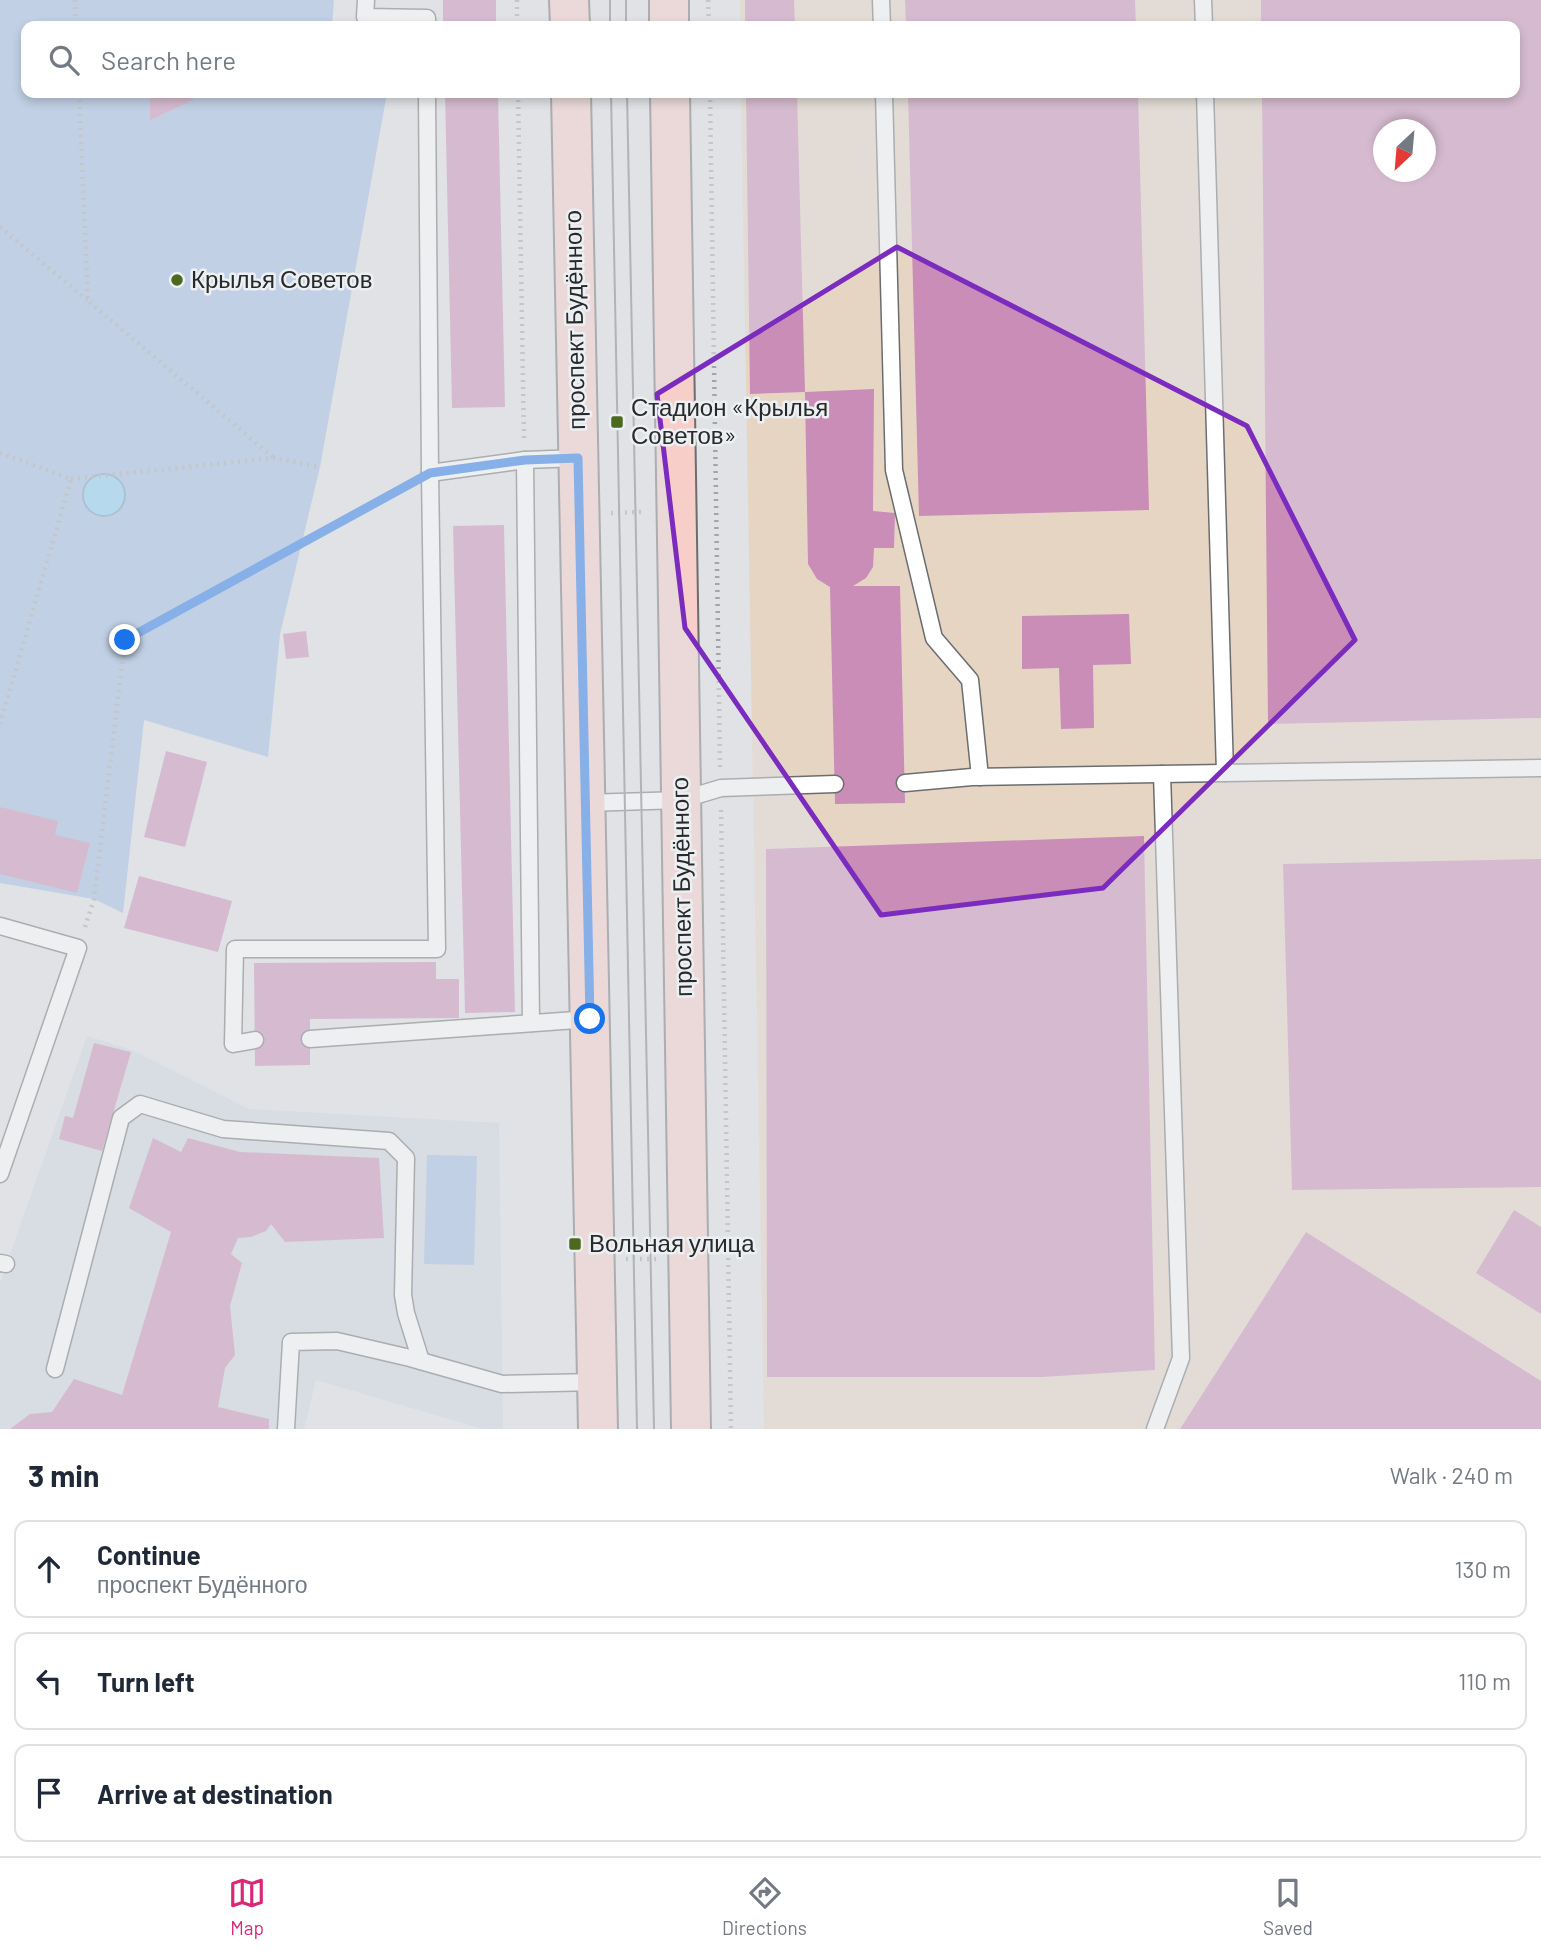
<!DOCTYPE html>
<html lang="en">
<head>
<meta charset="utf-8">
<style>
	:root { --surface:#fff; --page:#f6f6f7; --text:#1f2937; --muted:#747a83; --line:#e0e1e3; --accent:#db2777 }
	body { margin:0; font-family:Barlow,sans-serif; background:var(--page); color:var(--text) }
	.compass { position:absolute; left:1373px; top:119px; width:63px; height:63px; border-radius:50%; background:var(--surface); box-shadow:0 4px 10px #0003; rotate:206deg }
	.stop { position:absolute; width:21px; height:21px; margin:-16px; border:5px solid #1a73e8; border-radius:50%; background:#fff }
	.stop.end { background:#1a73e8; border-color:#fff; box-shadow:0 2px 7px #0008 }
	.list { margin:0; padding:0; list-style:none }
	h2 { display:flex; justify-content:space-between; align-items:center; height:91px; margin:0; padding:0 28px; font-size:30px }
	h2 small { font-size:23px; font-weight:400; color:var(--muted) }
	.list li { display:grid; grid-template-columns:46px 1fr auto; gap:21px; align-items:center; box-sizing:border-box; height:98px; margin:0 14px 14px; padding:0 14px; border:2px solid var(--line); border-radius:14px }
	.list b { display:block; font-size:26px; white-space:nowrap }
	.list p { margin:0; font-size:23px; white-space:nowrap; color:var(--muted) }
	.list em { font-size:23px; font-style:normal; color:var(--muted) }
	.icon { flex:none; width:38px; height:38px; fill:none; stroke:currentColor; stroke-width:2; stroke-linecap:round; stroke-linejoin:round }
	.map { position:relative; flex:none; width:1541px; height:1429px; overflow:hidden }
	.search { position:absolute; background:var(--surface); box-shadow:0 4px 10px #0003; left:21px; right:21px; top:21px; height:77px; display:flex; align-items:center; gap:18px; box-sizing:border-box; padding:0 24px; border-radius:14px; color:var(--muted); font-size:26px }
	.sheet { height:427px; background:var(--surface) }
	nav { display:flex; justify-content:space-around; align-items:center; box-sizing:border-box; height:98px; border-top:2px solid var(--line); background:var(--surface); font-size:19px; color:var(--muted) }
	nav a { display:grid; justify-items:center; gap:4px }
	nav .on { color:var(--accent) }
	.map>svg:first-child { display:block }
	.industrial { fill:#e7d5c4; fill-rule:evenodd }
	.built { fill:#cfd5df }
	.green { fill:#9bbbe2 }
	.water { fill:#86cef6; stroke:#6a9cb9; stroke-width:2 }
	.building { fill:#c98db7; fill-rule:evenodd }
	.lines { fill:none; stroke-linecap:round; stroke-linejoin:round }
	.lane-casing { stroke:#6b6d70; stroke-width:19 }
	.secondary-casing { stroke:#6b6d70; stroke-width:42 }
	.path { stroke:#a2a4a7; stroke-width:4.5; stroke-dasharray:2 5; stroke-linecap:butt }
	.lane { stroke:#fff; stroke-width:16 }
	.secondary { stroke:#f7cec8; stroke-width:38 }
	.tram { stroke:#797a7d; stroke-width:2 }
	.route { stroke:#1a73e8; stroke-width:9 }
	.marked { fill:none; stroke:#7b2cbf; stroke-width:5; stroke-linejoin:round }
	.poi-dot { fill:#4c6a1f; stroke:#edf0f3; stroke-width:2.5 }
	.labels { text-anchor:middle; stroke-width:5; stroke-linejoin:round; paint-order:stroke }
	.poi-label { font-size:24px; fill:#28292b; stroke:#edf0f3; text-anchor:start }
	.street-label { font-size:24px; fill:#28292b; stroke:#edf0f3 }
</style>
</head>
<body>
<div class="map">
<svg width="1541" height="1429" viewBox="0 0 1541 1429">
	<rect width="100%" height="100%" fill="#e0e2e6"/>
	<path class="industrial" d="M 740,0 L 1541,0 L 1541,1429 L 764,1429 L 741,93 L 1515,93 L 1515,26 L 740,26 ZM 1384,130 L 1426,130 L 1426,172 L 1384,172 Z"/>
	<polygon class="built" points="87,1036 132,1050 249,1109 499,1123 503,1429 483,1429 316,1380 304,1429 0,1429 0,1283"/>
	<g class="green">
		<polygon points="0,0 334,0 332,26 26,26 26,93 387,93 320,467 280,634 268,757 144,720 123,913 94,899 0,883"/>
		<polygon points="427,1155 477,1156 474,1265 424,1264"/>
	</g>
	<circle class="water" cx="104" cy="495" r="21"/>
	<g class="building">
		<rect x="443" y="0" width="53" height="26"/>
		<polygon points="745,0 794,0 795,26 745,26"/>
		<polygon points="905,0 1135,0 1136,26 906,26"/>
		<path d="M 1261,0 L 1541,0 L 1541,718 L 1268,724 L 1262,93 L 1515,93 L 1515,26 L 1261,26 ZM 1384,130 L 1426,130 L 1426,172 L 1384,172 Z"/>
		<polygon points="150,93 192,93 193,100 150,120"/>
		<polygon points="445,93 498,93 505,407 452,408"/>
		<polygon points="746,93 797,93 805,392 750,394"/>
		<polygon points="908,93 1138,93 1149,510 919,516"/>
		<polygon points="874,389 873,511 895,513 894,548 874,548 873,567 866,578 853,586 900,586 905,803 835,804 830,587 817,579 808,564 805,392"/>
		<polygon points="504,525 515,1012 465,1013 453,526"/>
		<polygon points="1129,614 1131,664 1093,665 1094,728 1061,729 1059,668 1022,669 1022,616"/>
		<polygon points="306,631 309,657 286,659 283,634"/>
		<polygon points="166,751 207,762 185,847 144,837"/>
		<polygon points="0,807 58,821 55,835 90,843 77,893 0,874"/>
		<polygon points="1144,836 1155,1370 1042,1377 767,1377 766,849"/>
		<polygon points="1541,859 1541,1187 1292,1190 1283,864"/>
		<polygon points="139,876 232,901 218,952 124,928"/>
		<polygon points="436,962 436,979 459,979 459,1018 310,1019 310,1065 255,1066 254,963"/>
		<polygon points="94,1043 131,1052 102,1151 59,1139 65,1116 73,1118"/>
		<polygon points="153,1138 181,1152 188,1138 240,1152 379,1158 384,1238 285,1242 271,1224 266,1231 251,1237 238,1238 231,1254 242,1263 230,1306 235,1355 225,1368 218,1407 269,1419 269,1429 10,1429 30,1414 52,1412 74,1379 122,1395 171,1232 129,1208"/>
		<polygon points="1514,1210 1541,1227 1541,1314 1476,1273"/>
		<polygon points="1306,1232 1541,1381 1541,1429 1180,1429"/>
	</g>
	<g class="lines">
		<defs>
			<g id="lane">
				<polyline points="366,0 365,17 427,18 427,26"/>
				<polyline points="881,0 882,26"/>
				<polyline points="1203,0 1204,26"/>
				<polyline points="884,93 894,470 934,638 970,680 980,777"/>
				<polyline points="1205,93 1225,773"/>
				<polyline points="525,460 531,1023"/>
				<polyline points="430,473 525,460 578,458"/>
				<polyline points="905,783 972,777 1541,768"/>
				<polyline points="586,803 681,800 721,788 835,784"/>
				<polyline points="0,926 78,948 0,1174"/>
				<polyline points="310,1039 590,1019"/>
				<polyline points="255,1040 233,1044 235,949 437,949 430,473 427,93"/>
				<polyline points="0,1263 6,1264"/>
				<polyline points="55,1369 121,1118 140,1104 223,1129 389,1141 406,1158 403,1295 406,1313 421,1361"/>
				<polyline points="286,1429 291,1342 337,1341 410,1358 502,1384 598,1382"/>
				<polyline points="1155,1429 1181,1358 1162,774"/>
			</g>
			<g id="secondary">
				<polyline points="569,0 570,26"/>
				<polyline points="669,0 669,26"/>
				<polyline points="571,93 598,1429"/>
				<polyline points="670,93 691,1429"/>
			</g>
		</defs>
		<use href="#lane" class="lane-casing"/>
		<use href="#secondary" class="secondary-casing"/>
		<g class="path">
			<polyline points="75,0 76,26"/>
			<polyline points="517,0 517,26"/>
			<polyline points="708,0 709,26"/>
			<polyline points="79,93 88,301 274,458"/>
			<polyline points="518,93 524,438"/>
			<polyline points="710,93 720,767"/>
			<polyline points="0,227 88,301"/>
			<polyline points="0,453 71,479 0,724"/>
			<polyline points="71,479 274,458 320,467"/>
			<polyline points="611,513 642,512"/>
			<polyline points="721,810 731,1429"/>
			<polyline points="85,927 94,899 125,640 409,484"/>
			<polyline points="626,1259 656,1259"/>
		</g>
		<use href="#lane" class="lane"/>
		<use href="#secondary" class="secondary"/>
		<g class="tram">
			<polyline points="610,0 610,26"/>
			<polyline points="626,0 626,26"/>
			<polyline points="611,93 637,1429"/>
			<polyline points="627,93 654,1429"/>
		</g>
	</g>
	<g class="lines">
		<polyline class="route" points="125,640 430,473 525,460 578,458 590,1019"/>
	</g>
	<path d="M0 0H1541V1429H0ZM 897,247 L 1247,426 L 1355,640 L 1103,888 L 881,915 L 685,628 L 657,394 Z" fill="#e0e2e6" fill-opacity=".55" fill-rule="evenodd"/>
	<path class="marked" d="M 897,247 L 1247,426 L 1355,640 L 1103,888 L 881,915 L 685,628 L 657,394 Z"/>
	<g class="poi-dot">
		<circle cx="177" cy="280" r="7"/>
		<rect x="610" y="415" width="14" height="14" rx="3.5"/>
		<rect x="568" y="1237" width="14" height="14" rx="3.5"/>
	</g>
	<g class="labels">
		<g class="poi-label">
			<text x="191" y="288">Крылья Советов</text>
			<text x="631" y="416">Стадион «Крылья<tspan x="631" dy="28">Советов»</tspan></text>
			<text x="589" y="1252">Вольная улица</text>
		</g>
		<g class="street-label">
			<text transform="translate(575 320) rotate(-91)" y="8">проспект Будённого</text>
			<text transform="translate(682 887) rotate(-91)" y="8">проспект Будённого</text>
		</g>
	</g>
</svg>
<svg class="compass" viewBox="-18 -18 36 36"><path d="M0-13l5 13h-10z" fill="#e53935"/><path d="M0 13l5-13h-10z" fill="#747a83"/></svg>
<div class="stop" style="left:590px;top:1019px"></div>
<div class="stop end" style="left:125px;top:640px"></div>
<div class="search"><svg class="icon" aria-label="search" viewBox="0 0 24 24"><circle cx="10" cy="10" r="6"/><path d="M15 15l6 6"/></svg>Search here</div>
</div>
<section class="sheet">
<h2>3 min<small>Walk · 240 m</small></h2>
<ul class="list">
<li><svg class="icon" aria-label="ahead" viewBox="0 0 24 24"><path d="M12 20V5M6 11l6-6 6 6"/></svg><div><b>Continue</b><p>проспект Будённого</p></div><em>130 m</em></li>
<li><svg class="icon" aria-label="left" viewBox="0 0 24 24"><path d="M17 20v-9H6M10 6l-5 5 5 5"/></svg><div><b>Turn left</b></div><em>110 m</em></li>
<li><svg class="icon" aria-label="arrive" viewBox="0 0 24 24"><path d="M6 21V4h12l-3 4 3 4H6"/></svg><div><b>Arrive at destination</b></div></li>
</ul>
</section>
<nav>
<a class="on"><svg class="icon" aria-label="map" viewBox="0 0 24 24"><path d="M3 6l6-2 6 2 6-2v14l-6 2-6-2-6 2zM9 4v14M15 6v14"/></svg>Map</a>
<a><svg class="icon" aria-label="directions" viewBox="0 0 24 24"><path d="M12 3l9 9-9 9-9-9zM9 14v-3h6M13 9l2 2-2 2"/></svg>Directions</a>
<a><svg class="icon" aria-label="saved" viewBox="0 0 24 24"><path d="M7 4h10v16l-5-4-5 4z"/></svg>Saved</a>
</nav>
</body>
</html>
